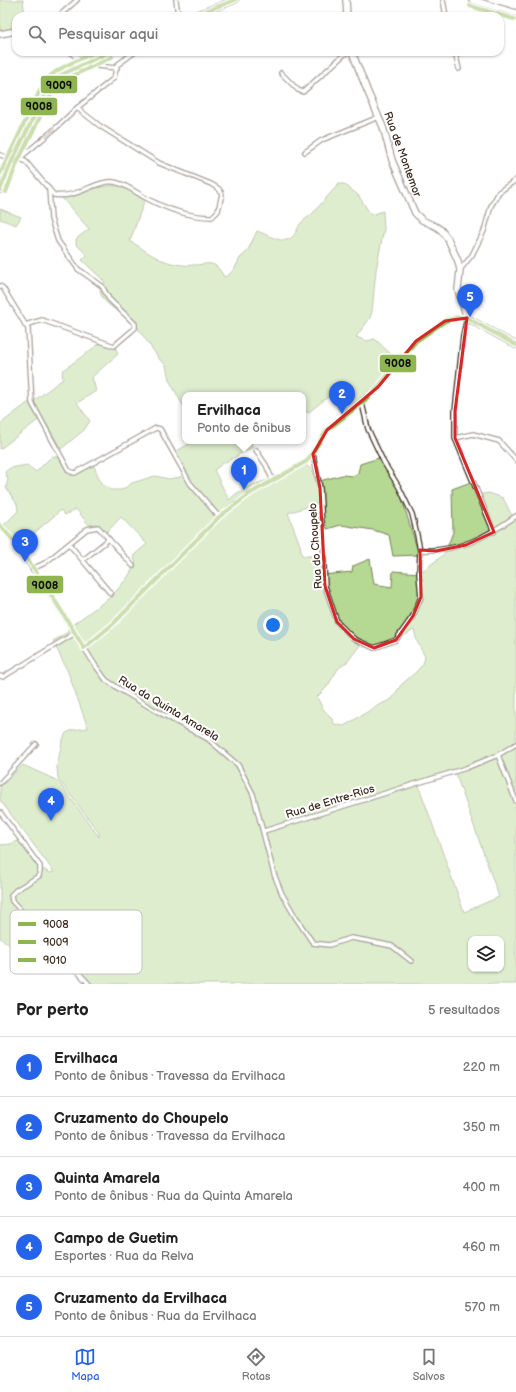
<!DOCTYPE html>
<html lang="pt">
<head>
<meta charset="utf-8">
<style>
	:root { --surface:#fff; --page:#f6f6f6; --text:#222; --muted:#767676; --line:#e0e0e0; --accent:#2563eb }
	body { margin:0; font-family:"Balsamiq Sans",sans-serif; background:var(--page); color:var(--text) }
	.controls { position:absolute; right:12px; bottom:12px; display:grid; overflow:hidden; border-radius:8px; box-shadow:0 1px 3px #0004 }
	.controls button { width:36px; height:36px; display:grid; place-items:center; padding:0; border:0; border-bottom:1px solid var(--line); background:var(--surface); color:var(--text); font:20px sans-serif }
	.you { position:absolute; left:273px; top:625px; width:14px; height:14px; margin:-10px; border:3px solid #fff; border-radius:50%; background:#1a73e8; box-shadow:0 0 0 6px #1a73e833 }
	.badge { display:grid; place-items:center; width:26px; height:26px; border-radius:50%; background:var(--accent); color:#fff; font-size:13px; font-weight:700 }
	.pin { position:absolute; translate:-50% -33px; filter:drop-shadow(0 1px 2px #0008) }
	.pin::after { content:''; position:absolute; top:21px; width:14px; height:12px; background:inherit; clip-path:polygon(0 0,100% 0,50% 100%) }
	.popup { position:absolute; left:182px; top:392px; width:124px; height:52px; box-sizing:border-box; display:grid; place-content:center; border-radius:8px; background:var(--surface); filter:drop-shadow(0 1px 3px #0005); font-size:13px; white-space:nowrap; color:var(--muted) }
	.popup b { font-size:15px; color:var(--text) }
	.popup::after { content:''; position:absolute; left:50%; top:100%; margin-left:-8px; border:8px solid transparent; border-top-color:var(--surface) }
	.list { margin:0; padding:0; list-style:none }
	h2 { display:flex; justify-content:space-between; align-items:center; height:52px; margin:0; padding:0 16px; font-size:17px }
	h2 small { font-size:13px; font-weight:400; color:var(--muted) }
	.list li { display:grid; grid-template-columns:26px 1fr auto; gap:12px; align-items:center; box-sizing:border-box; height:60px; padding:0 16px; border-top:1px solid var(--line) }
	.list b { display:block; font-size:15px; white-space:nowrap }
	.list p { margin:0; font-size:13px; white-space:nowrap; color:var(--muted) }
	.list em { font-size:13px; font-style:normal; color:var(--muted) }
	.icon { flex:none; width:22px; height:22px; fill:none; stroke:currentColor; stroke-width:2; stroke-linecap:round; stroke-linejoin:round }
	.map { position:relative; flex:none; width:516px; height:984px; overflow:hidden }
	.search { position:absolute; background:var(--surface); box-shadow:0 1px 3px #0004; left:12px; right:12px; top:12px; height:44px; display:flex; align-items:center; gap:10px; box-sizing:border-box; padding:0 14px; border-radius:12px; color:var(--muted); font-size:15px }
	.sheet { height:352px; background:var(--surface) }
	nav { display:flex; justify-content:space-around; align-items:center; box-sizing:border-box; height:56px; border-top:1px solid var(--line); background:var(--surface); font-size:11px; color:var(--muted) }
	nav a { display:grid; justify-items:center; gap:2px }
	nav .on { color:var(--accent) }
	.map>svg:first-child { display:block }
	.green { fill:#b5d892; stroke:#788158; fill-rule:evenodd }
	.lines { fill:none; stroke-linecap:round; stroke-linejoin:round }
	.street-casing { stroke:#3b2a1e; stroke-width:6 }
	.secondary-casing { stroke:#3b2a1e; stroke-width:8 }
	.street { stroke:#fff; stroke-width:3.5 }
	.secondary { stroke:#fff; stroke-width:5.5 }
	.bus-1-casing { stroke:#fff; stroke-width:7 }
	.bus-2-casing { stroke:#fff; stroke-width:7 }
	.bus-3-casing { stroke:#fff; stroke-width:7 }
	.bus-1 { stroke:#8fb550; stroke-width:4 }
	.bus-2 { stroke:#8fb550; stroke-width:4 }
	.bus-3 { stroke:#8fb550; stroke-width:4 }
	.oneway { fill:#a79f9a }
	.marked { fill:none; stroke:#d62828; stroke-width:3; stroke-linejoin:round }
	.labels { text-anchor:middle; stroke-width:4; stroke-linejoin:round; paint-order:stroke }
	.street-label { font-size:11px; fill:#3b2a1e; stroke:#fff }
	.key { fill:#fff; stroke:#c4bfbc; stroke-width:1 }
	.key-label { font-size:11px; fill:#3b2a1e }
	.line-badge { stroke:#fff; stroke-width:1.5 }
	.pale-badge-label { font-size:11px; text-anchor:middle; font-weight:bold; fill:#111 }
</style>
</head>
<body>
<div class="map">
<svg width="516" height="984" viewBox="0 0 516 984">
	<rect width="100%" height="100%" fill="#fff"/>
	<filter id="ink" filterUnits="userSpaceOnUse"><feTurbulence type="fractalNoise" baseFrequency=".025" numOctaves="2"/><feDisplacementMap in="SourceGraphic" scale="8" xChannelSelector="R" yChannelSelector="G"/><feConvolveMatrix kernelMatrix="1 2 1 2 8 2 1 2 1" color-interpolation-filters="sRGB"/></filter>
	<g filter="url(#ink)">
		<g class="green">
			<polygon points="0,0 23,0 25,16 16,16 16,28 0,31"/>
			<path d="M 339,184 L 344,184 L 358,195 L 371,215 L 383,211 L 384,229 L 376,270 L 372,311 L 370,318 L 356,337 L 367,341 L 375,339 L 397,360 C 379,383 364,396 341,413 L 329,396 L 309,412 L 303,412 L 303,395 L 185,395 L 185,409 L 169,380 L 166,365 L 160,360 L 130,317 C 121,315 95,299 101,287 C 102,285 104,283 105,282 L 82,260 L 87,255 L 76,244 L 76,239 L 89,229 L 62,198 C 78,194 107,182 123,187 C 131,190 138,195 145,199 L 130,241 C 141,247 152,257 165,261 C 173,264 184,266 193,265 C 209,265 214,258 224,277 L 229,275 L 235,268 L 240,258 L 247,252 L 257,231 C 266,234 279,242 287,240 C 294,238 297,230 300,224 C 304,219 310,217 314,212 C 322,203 330,193 339,184 Z"/>
			<polygon points="0,209 21,217 16,225 0,219"/>
			<polygon points="107,342 114,344 118,354 92,377 96,391 77,403 90,421 84,430 61,449 42,417 0,449 0,424 29,402 35,400 63,379 62,371 99,344"/>
			<path d="M 194,441 L 250,441 L 253,447 L 222,464 L 214,470 L 229,500 C 242,486 264,482 281,475 C 289,472 296,467 304,464 L 312,470 L 316,482 L 342,475 L 353,476 L 358,473 L 360,464 L 379,458 L 398,486 L 419,555 L 393,556 L 389,535 L 373,530 L 341,525 L 327,529 L 319,503 L 288,513 L 300,545 L 302,556 L 321,556 L 323,575 L 352,572 L 353,566 L 370,559 L 374,584 L 392,587 L 393,571 L 419,573 L 437,560 L 445,553 L 453,532 L 452,489 L 471,482 L 476,495 L 489,493 L 503,498 L 513,518 L 516,517 L 516,984 L 83,984 L 85,980 L 85,976 L 59,948 L 29,967 C 20,963 17,957 15,948 L 0,938 L 0,845 L 11,844 L 19,840 C 31,856 31,863 50,873 L 54,872 L 0,800 L 0,787 L 23,765 L 58,781 L 99,837 L 99,833 L 58,778 L 57,767 L 62,742 L 66,733 L 73,730 L 88,728 L 68,672 L 53,641 L 68,632 L 68,628 L 112,596 L 128,577 L 136,563 L 133,556 L 147,544 L 121,517 L 107,532 L 96,524 L 89,525 L 76,509 L 65,515 L 61,510 L 19,546 L 4,525 L 18,511 L 17,504 L 6,488 L 8,479 L 5,472 L 10,468 L 27,465 L 36,472 L 52,456 L 61,458 L 71,476 L 80,473 L 93,464 L 101,483 L 111,490 L 122,490 L 132,483 L 155,476 L 169,479 L 180,477 L 186,473 L 175,452 ZM 414,630 L 417,641 L 425,657 L 423,664 L 416,672 L 401,685 L 392,699 L 377,706 L 344,726 L 334,724 L 333,720 L 323,709 L 317,697 L 327,687 L 338,669 L 348,661 L 361,644 C 378,653 399,638 414,630 ZM 455,772 L 499,897 L 464,912 L 418,784 ZM 471,939 L 501,939 L 501,969 L 471,969 Z"/>
		</g>
		<g class="lines">
			<defs>
				<g id="street">
					<polyline points="176,0 178,16"/>
					<polyline points="443,0 446,16"/>
					<polyline points="59,16 77,0"/>
					<polyline points="455,52 459,69"/>
					<polyline points="87,62 96,66 117,68"/>
					<polyline points="281,73 298,90 303,92 347,52"/>
					<polyline points="305,152 322,140 379,117"/>
					<polyline points="0,155 13,159"/>
					<path d="M 15,155 L 26,162 L 54,195 C 78,199 95,180 114,182 C 124,183 135,192 144,197 C 164,208 189,217 212,217 L 218,211 L 222,194 L 219,189 L 211,184 L 159,163 L 100,126 L 77,108"/>
					<polyline points="20,158 57,127 77,108 114,78 117,65 135,52"/>
					<polyline points="0,169 11,162"/>
					<polyline points="460,270 472,255 484,231 491,206 499,192 516,180"/>
					<polyline points="0,286 3,288 28,329 32,403 69,471 75,473 156,428 160,429 190,483 219,517"/>
					<polyline points="25,325 42,320 114,346 135,328 135,324 109,299 102,286 78,269 58,241 51,219 49,189"/>
					<polyline points="455,438 473,434 499,441 516,460"/>
					<polyline points="256,450 266,465 273,481"/>
					<polyline points="313,454 320,488 325,586 337,622 354,639 374,648 396,640 413,616 421,597 419,574 420,550 417,535 412,514 399,487 384,463 368,429 362,403"/>
					<polyline points="0,525 8,534 47,589 95,665 106,680 124,692 153,709 208,739 238,765 253,794 274,874 282,894 296,918 313,943 329,945 351,938 368,941 392,946 411,961"/>
					<polyline points="69,544 111,594"/>
					<path d="M 420,550 C 459,552 485,538 516,516"/>
					<polyline points="83,560 109,539"/>
					<polyline points="32,569 45,563 87,529 98,527 133,566"/>
					<polyline points="84,648 113,624 219,517 235,504 251,493 307,461 327,430 362,403 378,387 416,341 445,321 459,317 467,318 463,335 455,411 455,438 494,532"/>
					<polyline points="0,676 3,677 75,633"/>
					<polyline points="498,755 516,801"/>
					<polyline points="0,783 36,744"/>
					<polyline points="0,812 40,866 40,871 39,876 16,890 11,895 12,901 89,984"/>
					<polyline points="264,831 466,768 498,755 516,744"/>
				</g>
				<g id="secondary">
					<polyline points="346,0 347,16"/>
					<polyline points="472,0 516,13"/>
					<polyline points="193,16 235,0"/>
					<polyline points="0,34 16,31"/>
					<polyline points="72,52 83,63"/>
					<polyline points="352,52 367,90 383,127 392,160 415,213 422,220 437,227 441,230 448,239 458,261 460,270 458,290 467,318 516,345"/>
					<polyline points="0,190 12,161 49,86 55,79 61,75 109,52"/>
				</g>
			</defs>
			<use href="#street" class="street-casing"/>
			<use href="#secondary" class="secondary-casing"/>
			<use href="#street" class="street"/>
			<use href="#secondary" class="secondary"/>
			<defs>
				<g id="bus-1">
					<polyline points="193,16 235,0"/>
					<polyline points="0,190 12,161 49,86 55,79 61,75 109,52"/>
					<path d="M 0,525 C 32,561 59,607 84,648"/>
					<polyline points="84,648 113,624 219,517 251,493 307,461 327,430 362,403 378,387 416,341 445,321 459,317 467,318 516,345"/>
				</g>
				<g id="bus-2">
					<polyline points="470,6 514,19"/>
					<polyline points="6,192 17,163 54,89 64,80 112,57"/>
				</g>
				<path id="bus-3" d="M 0,174 L 44,82 C 57,67 77,61 95,52"/>
			</defs>
			<use href="#bus-1" class="bus-1-casing"/>
			<use href="#bus-2" class="bus-2-casing"/>
			<use href="#bus-3" class="bus-3-casing"/>
			<use href="#bus-1" class="bus-1"/>
			<use href="#bus-2" class="bus-2"/>
			<use href="#bus-3" class="bus-3"/>
		</g>
		<defs><path id="oneway-solid" d="M-6-.8H1V-3.2L6.5 0L1 3.2V.8H-6Z"/></defs>
		<use class="oneway" href="#oneway-solid" transform="translate(50 133) rotate(-40)"/>
	</g>
	<path d="M0 0H516V984H0ZM 467,318 L 455,411 L 455,438 L 494,532 L 466,545 L 436,551 L 420,550 L 421,597 L 413,616 L 396,640 L 374,648 L 354,639 L 337,622 L 325,586 L 320,488 L 313,454 L 327,430 L 378,387 L 416,341 L 445,321 Z" fill="#fff" fill-opacity=".55" fill-rule="evenodd"/>
	<path class="marked" d="M 467,318 L 455,411 L 455,438 L 494,532 L 466,545 L 436,551 L 420,550 L 421,597 L 413,616 L 396,640 L 374,648 L 354,639 L 337,622 L 325,586 L 320,488 L 313,454 L 327,430 L 378,387 L 416,341 L 445,321 Z"/>
	<g class="labels">
		<g class="street-label">
			<text transform="translate(403 154) rotate(70)" y="4">Rua de Montemor</text>
			<text transform="translate(315 546) rotate(-94)" y="4">Rua do Choupelo</text>
			<text transform="translate(169 708) rotate(31)" y="4">Rua da Quinta Amarela</text>
			<text transform="translate(330 801) rotate(-17)" y="4">Rua de Entre-Rios</text>
		</g>
	</g>
	<rect x="10" y="910" width="132" height="64" rx="6" class="key"/>
	<rect x="18" y="922" width="18" height="4" fill="#8fb550"/>
	<rect x="18" y="940" width="18" height="4" fill="#8fb550"/>
	<rect x="18" y="958" width="18" height="4" fill="#8fb550"/>
	<g class="key-label">
		<text x="43" y="928">9008</text>
		<text x="43" y="946">9009</text>
		<text x="43" y="964">9010</text>
	</g>
	<g class="line-badge">
		<rect x="40" y="75" width="38" height="19" rx="4" fill="#8fb550"/>
		<rect x="20" y="97" width="38" height="19" rx="4" fill="#8fb550"/>
		<rect x="379" y="354" width="38" height="19" rx="4" fill="#8fb550"/>
		<rect x="26" y="575" width="38" height="19" rx="4" fill="#8fb550"/>
	</g>
	<g class="pale-badge-label">
		<text x="59" y="89">9009</text>
		<text x="39" y="110">9008</text>
		<text x="398" y="367">9008</text>
		<text x="45" y="589">9008</text>
	</g>
</svg>
<div class="controls">
<button><svg class="icon" aria-label="layers" viewBox="0 0 24 24"><path d="M12 4l9 5-9 5-9-5zM3 14l9 5 9-5"/></svg></button>
</div>
<div class="you"></div>
<div class="pin badge" style="left:244px;top:490px">1</div>
<div class="popup"><b>Ervilhaca</b>Ponto de ônibus</div>
<div class="pin badge" style="left:342px;top:414px">2</div>
<div class="pin badge" style="left:25px;top:562px">3</div>
<div class="pin badge" style="left:51px;top:821px">4</div>
<div class="pin badge" style="left:470px;top:317px">5</div>
<div class="search"><svg class="icon" aria-label="search" viewBox="0 0 24 24"><circle cx="10" cy="10" r="6"/><path d="M15 15l6 6"/></svg>Pesquisar aqui</div>
</div>
<section class="sheet">
<h2>Por perto<small>5 resultados</small></h2>
<ul class="list">
<li><span class="badge">1</span><div><b>Ervilhaca</b><p>Ponto de ônibus · Travessa da Ervilhaca</p></div><em>220 m</em></li>
<li><span class="badge">2</span><div><b>Cruzamento do Choupelo</b><p>Ponto de ônibus · Travessa da Ervilhaca</p></div><em>350 m</em></li>
<li><span class="badge">3</span><div><b>Quinta Amarela</b><p>Ponto de ônibus · Rua da Quinta Amarela</p></div><em>400 m</em></li>
<li><span class="badge">4</span><div><b>Campo de Guetim</b><p>Esportes · Rua da Relva</p></div><em>460 m</em></li>
<li><span class="badge">5</span><div><b>Cruzamento da Ervilhaca</b><p>Ponto de ônibus · Rua da Ervilhaca</p></div><em>570 m</em></li>
</ul>
</section>
<nav>
<a class="on"><svg class="icon" aria-label="map" viewBox="0 0 24 24"><path d="M3 6l6-2 6 2 6-2v14l-6 2-6-2-6 2zM9 4v14M15 6v14"/></svg>Mapa</a>
<a><svg class="icon" aria-label="directions" viewBox="0 0 24 24"><path d="M12 3l9 9-9 9-9-9zM9 14v-3h6M13 9l2 2-2 2"/></svg>Rotas</a>
<a><svg class="icon" aria-label="saved" viewBox="0 0 24 24"><path d="M7 4h10v16l-5-4-5 4z"/></svg>Salvos</a>
</nav>
</body>
</html>
